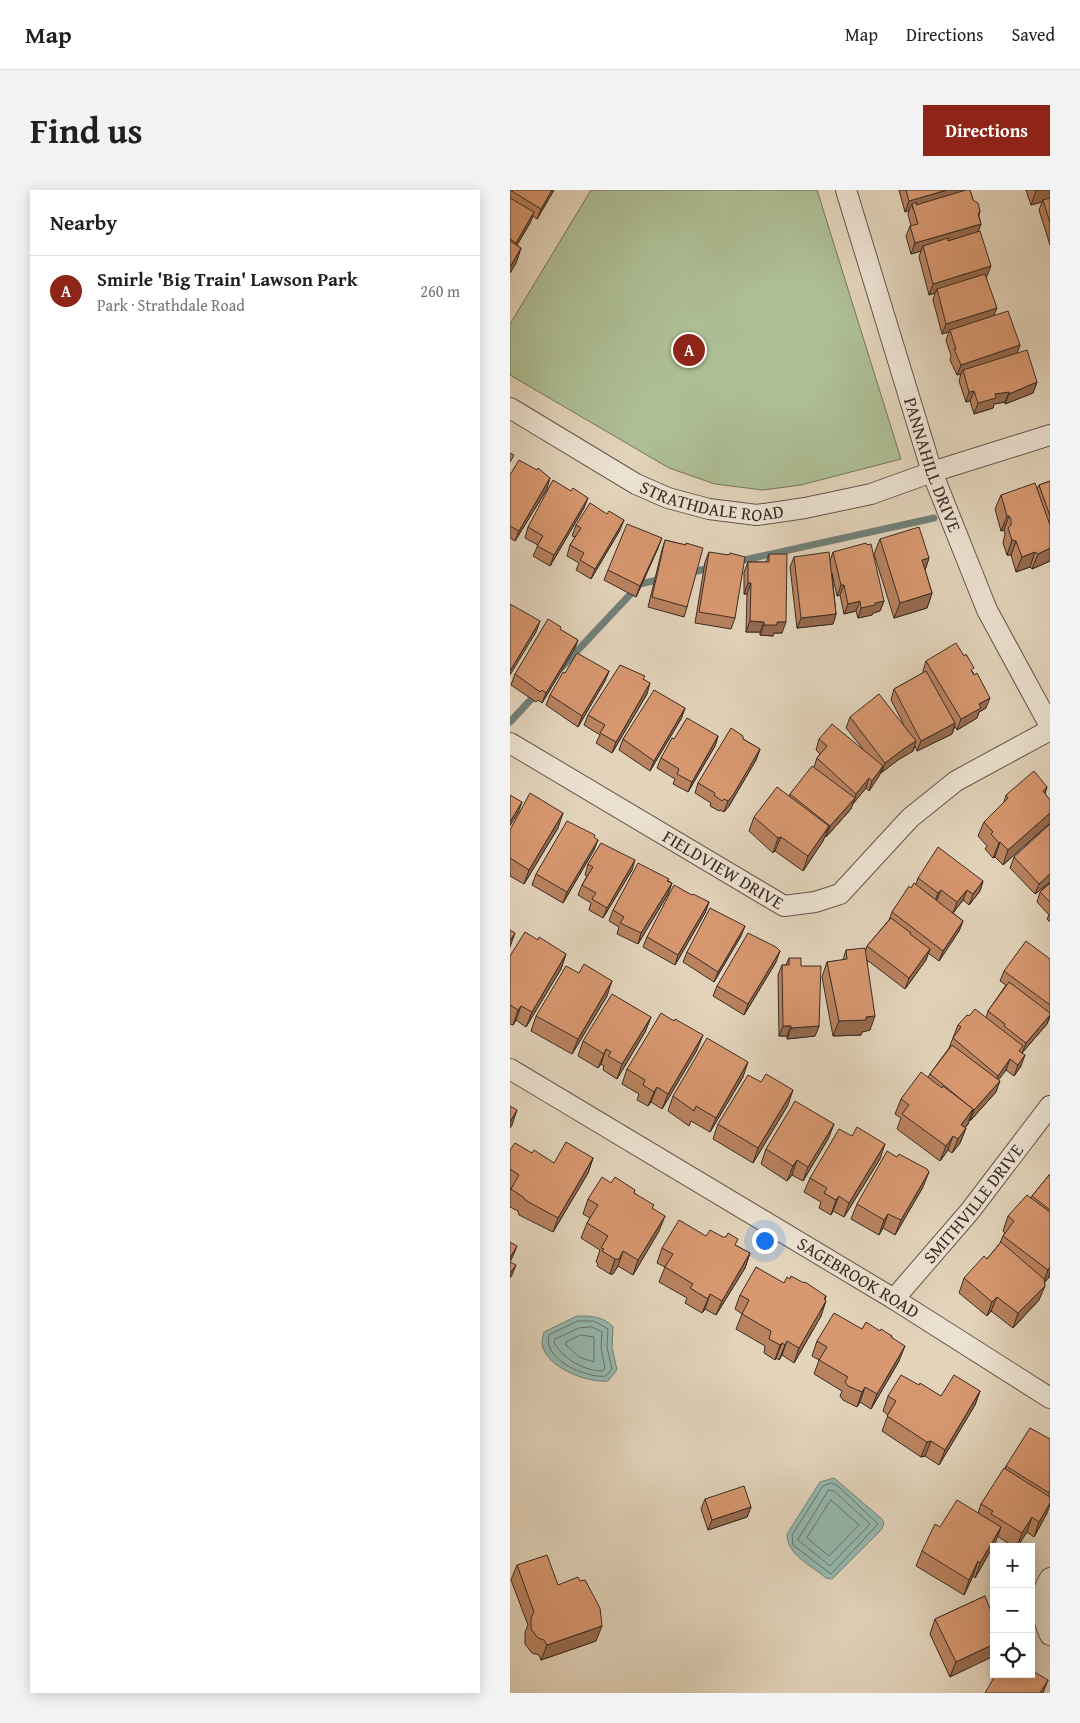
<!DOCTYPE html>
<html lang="en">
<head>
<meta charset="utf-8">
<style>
	:root { --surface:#fff; --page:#f2f2f2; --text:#202124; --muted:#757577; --line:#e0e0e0; --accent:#8f2418 }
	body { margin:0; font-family:"Gentium Book Plus",serif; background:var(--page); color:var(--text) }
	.controls { position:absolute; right:15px; bottom:15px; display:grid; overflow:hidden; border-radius:0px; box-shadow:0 2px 12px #0003 }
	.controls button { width:45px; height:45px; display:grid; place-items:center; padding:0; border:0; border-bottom:1px solid var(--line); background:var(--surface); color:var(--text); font:25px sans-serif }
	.you { position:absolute; left:254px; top:1050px; width:18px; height:18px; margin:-12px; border:4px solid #fff; border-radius:50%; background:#1a73e8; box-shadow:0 0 0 8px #1a73e833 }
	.badge { display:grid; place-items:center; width:32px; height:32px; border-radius:50%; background:var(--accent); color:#fff; font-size:16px; font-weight:700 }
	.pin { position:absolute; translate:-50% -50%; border:2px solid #fff; box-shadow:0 1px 5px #0006 }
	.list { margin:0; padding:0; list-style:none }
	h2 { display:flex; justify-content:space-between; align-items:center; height:65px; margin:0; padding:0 20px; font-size:21px }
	h2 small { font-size:16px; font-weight:400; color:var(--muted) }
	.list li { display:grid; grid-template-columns:32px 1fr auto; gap:15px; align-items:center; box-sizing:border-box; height:70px; padding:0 20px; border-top:1px solid var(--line) }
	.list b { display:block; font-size:19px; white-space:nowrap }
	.list p { margin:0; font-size:16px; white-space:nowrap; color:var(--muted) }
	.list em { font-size:16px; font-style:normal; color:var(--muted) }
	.icon { flex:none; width:28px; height:28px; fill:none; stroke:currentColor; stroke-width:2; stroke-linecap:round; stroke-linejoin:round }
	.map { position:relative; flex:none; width:540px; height:1503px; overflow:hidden; border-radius:0px }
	header { display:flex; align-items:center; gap:30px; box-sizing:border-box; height:70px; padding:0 25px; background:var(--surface); border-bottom:1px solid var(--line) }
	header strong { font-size:24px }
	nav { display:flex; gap:28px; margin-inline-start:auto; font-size:18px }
	.intro { display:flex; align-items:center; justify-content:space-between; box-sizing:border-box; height:120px; padding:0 30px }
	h1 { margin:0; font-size:35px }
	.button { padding:12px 22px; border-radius:0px; background:var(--accent); color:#fff; font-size:18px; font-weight:700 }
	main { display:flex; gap:30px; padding:0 30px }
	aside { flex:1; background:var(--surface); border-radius:0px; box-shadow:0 2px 12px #0003 }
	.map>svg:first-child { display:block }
	.green { fill:#aebe94; stroke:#74755c }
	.water { fill:#95b8af; stroke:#718078 }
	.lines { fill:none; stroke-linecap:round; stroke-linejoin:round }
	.shore { stroke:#68726a; stroke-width:1 }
	.stream { stroke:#718078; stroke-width:7 }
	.minor-casing { stroke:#64564a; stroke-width:22 }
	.minor { stroke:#ece2d2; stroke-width:20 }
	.wall { fill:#b9825f; stroke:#3a2c25 }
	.shaded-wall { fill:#966a4e; stroke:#3a2c25 }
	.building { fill:#d7976f; stroke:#3a2c25 }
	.labels { text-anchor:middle; stroke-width:5; stroke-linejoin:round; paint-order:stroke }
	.street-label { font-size:18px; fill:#3a2c25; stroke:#ece2d2 }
</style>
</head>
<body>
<header>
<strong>Map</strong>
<nav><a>Map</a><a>Directions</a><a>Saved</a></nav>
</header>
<div class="intro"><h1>Find us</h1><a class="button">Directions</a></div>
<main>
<aside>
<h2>Nearby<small></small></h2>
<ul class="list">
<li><span class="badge">A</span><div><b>Smirle 'Big Train' Lawson Park</b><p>Park · Strathdale Road</p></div><em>260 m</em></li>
</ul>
</aside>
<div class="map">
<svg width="540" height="1503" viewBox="0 0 540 1503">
	<rect width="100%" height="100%" fill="#e2d3ba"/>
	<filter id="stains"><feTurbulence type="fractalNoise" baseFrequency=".004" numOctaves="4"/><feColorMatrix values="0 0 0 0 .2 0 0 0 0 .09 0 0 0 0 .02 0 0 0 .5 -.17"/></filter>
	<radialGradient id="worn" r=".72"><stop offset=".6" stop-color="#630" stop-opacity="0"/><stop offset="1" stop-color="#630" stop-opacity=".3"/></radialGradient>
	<polygon class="green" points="81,0 307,0 391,269 291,295 253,300 205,294 159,278 0,185 0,134"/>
	<g class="water">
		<path d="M 67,1126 C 81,1126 93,1126 103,1137 L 102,1157 L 107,1180 L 98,1191 C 78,1193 36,1178 32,1154 C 32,1150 33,1145 34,1142 Z"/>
		<path d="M 324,1288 L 372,1329 L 374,1333 L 372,1339 L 322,1389 L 316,1388 C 301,1375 277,1365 277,1344 L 310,1292 Z"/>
	</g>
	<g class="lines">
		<g class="shore">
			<path d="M 68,1131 L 84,1131 L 98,1139 L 97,1157 L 102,1179 L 96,1186 C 77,1189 31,1169 39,1145 Z"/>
			<path d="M 82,1137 L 92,1142 L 91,1158 L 95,1178 L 93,1181 C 74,1181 53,1169 44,1152 L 45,1149 L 69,1138 Z"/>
			<polygon points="71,1145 84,1147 84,1172 69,1167 56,1155 56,1152"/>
			<polygon points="322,1293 328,1296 368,1334 321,1384 283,1355 282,1345 313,1296"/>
			<polygon points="319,1300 324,1301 360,1334 320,1376 288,1350"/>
			<polygon points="321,1310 349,1335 319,1366 297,1348"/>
		</g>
		<g class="stream">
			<polyline points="225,372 424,328"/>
			<polyline points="179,383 203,377"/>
			<polyline points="52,477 130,394 152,389"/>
			<polyline points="0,532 27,503"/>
		</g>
		<defs>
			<g id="minor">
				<path id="s1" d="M 336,0 L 422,282 L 477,420 L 540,536"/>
				<path id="s2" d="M 0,218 L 126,294 L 158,308 L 199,319 L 247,325 L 295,318 L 361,304 L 422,282 L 540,245"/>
				<path id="s3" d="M 0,553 L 274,716 L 305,712 L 330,704 L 400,628 L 446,591 L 540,540"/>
				<path id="s4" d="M 0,879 L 384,1109 L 540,1208"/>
				<path id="s5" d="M 384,1109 L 460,1021 L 540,916"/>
				<path d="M 540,1388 C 528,1405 532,1428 540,1445"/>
			</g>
		</defs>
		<use href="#minor" class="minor-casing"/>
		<use href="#minor" class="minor"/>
	</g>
	<g class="wall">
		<polygon points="0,0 44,0 27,29 23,26 20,33 7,55 11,58 6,73 0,83"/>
		<polygon points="389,0 460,0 463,10 470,21 469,26 471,34 468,41 477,86 476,87 484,125 510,155 507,163 527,192 523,203 495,214 495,212 484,214 483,218 464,224 460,211 456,212 449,191 451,184 447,185 440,170 441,166 436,150 439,142 432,144 423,110 425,103 419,105 409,67 411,61 401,64 396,46 400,36 401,36 398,24 399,20 395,22"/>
		<polygon points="516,0 540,0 540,55 529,20 532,12 521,15"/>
		<polygon points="0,285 37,299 5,351 0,348"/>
		<polygon points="540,291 540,371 522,379 520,377 506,382 501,365 497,365 493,353 495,344 494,340 491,341 485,319 491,305 527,299 529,295"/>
		<polygon points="74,318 40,376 23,366 28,355 15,348 18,337"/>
		<polygon points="66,335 110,340 81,389 66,380 69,373 57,366 60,355 65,347 62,346"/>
		<polygon points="370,349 419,368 415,380 422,403 417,418 384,428 364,364"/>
		<polygon points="155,350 175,355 177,417 174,427 138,417 152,360"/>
		<polygon points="148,358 126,407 94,390 98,380"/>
		<polygon points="199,362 225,428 221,439 185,433 195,372"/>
		<polygon points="323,362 374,411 370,421 363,423 362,425 348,428 346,421 334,424 330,405 327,406 322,383 326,424 323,434 287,438 280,377 284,367 320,371"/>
		<polygon points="259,364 272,443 264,443 263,446 250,445 250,442 236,442 237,404 234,404 234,382 238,372 256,372"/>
		<polygon points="50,440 68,450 64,460 32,513 28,510 26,512 1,495 5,484"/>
		<polygon points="416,471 463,482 476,518 469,522 467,528 447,540 445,536 442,544 407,561 405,556 403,561 388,570 371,583 371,582 369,586 359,601 356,598 342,614 341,619 316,647 315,646 313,651 293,681 265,661 263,663 239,641 244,627 279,606 280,604 304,577 307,568 310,564 306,560 309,549 353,559 336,538 340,527 394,535 381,510 384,499 413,483 413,481"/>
		<polygon points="99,481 95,491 68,537 36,515 40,505 55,483"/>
		<polygon points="134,489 137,504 102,563 86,553 90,545 74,535 78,525"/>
		<polygon points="175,518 171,529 140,581 109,560 113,549"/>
		<polygon points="208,546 205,556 178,602 163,594 165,589 147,578 151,568 164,549"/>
		<polygon points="233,549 250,559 246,570 219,616 214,622 210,620 209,621 200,616 201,613 185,603 188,593"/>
		<polygon points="537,597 535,604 540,610 540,633 493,675 485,667 483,668 475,659 477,656 468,646 474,632 494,612 496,605"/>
		<polygon points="48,638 14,694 0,686 0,640"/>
		<polygon points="84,647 84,660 53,713 22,695 26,684"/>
		<polygon points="504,667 540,692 525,704 500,678"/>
		<polygon points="78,674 122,680 93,728 79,720 81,713 68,705 72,695 77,686 75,685"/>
		<polygon points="408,688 473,691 470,701 459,715 453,710 443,723 453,731 449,741 429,771 418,763 416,770 395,799 357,770 360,840 352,842 351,845 323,846 312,787 317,772 333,770 336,760 356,760 357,756 379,730 382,722 401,698 406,694"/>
		<polygon points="159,689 158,691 162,693 158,704 128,754 107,744 109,737 99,731 103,720"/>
		<polygon points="540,693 540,732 537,729 539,725 527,712 530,702"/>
		<polygon points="182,705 199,712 195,723 165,775 133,757 137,747"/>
		<polygon points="231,746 204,792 173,772 177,762"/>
		<polygon points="28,750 56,764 51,779 16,837 6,830 3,835 0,834 0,766"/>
		<polygon points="279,768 291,776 309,836 305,846 277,849 277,846 269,846 268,785 272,775 276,775"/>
		<polygon points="540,769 540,827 537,834 512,863 511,876 504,886 496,880 488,890 486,902 460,931 459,930 458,934 455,938 456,938 450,953 442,963 438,960 430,971 387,939 391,928 385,924 391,909 418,887 420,884 439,858 448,835 459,826 476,828 478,821 496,795 490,791 494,781"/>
		<polygon points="266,772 234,825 203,806 207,796"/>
		<polygon points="97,806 62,864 21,841 26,826"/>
		<polygon points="141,827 135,842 107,889 93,880 94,876 91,874 88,878 68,866 73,851"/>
		<polygon points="187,860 152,919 141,912 138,916 127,910 129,904 112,894 117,879"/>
		<polygon points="233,887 200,942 181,931 179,936 158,921 163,906"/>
		<polygon points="251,892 278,915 243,973 203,949 208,934"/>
		<polygon points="324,934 318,949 293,991 282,985 277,991 251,974 256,959"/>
		<polygon points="0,960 22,963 44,973 83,968 78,983 43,1042 9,1025 8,1021 0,1017 0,1001 1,998 0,997"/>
		<polygon points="387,967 413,997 385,1045 373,1038 369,1045 341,1029 347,1014"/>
		<polygon points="370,969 334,1027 323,1021 321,1025 309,1018 311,1012 294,1002 300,988"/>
		<polygon points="540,984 540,1088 539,1087 535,1092 529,1110 503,1138 481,1121 477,1126 449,1103 454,1088 477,1069 490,1053 493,1046 495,1043 493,1041 498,1026 521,1009 522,1006"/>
		<polygon points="101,993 124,1003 143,1019 149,1041 123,1085 108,1076 103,1084 100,1084 87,1076 88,1074 86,1072 90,1060 71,1048 77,1033 80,1028 73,1024 78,1009"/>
		<polygon points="196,1046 225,1055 240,1063 235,1078 206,1125 195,1119 192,1123 175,1113 177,1108 149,1092 155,1077 147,1073 152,1058"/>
		<polygon points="274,1093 316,1106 311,1126 284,1173 272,1165 269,1170 266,1168 265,1170 254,1163 255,1156 226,1139 232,1124 225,1119 230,1105"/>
		<polygon points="352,1139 370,1141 382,1146 381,1148 389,1171 361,1219 350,1212 347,1217 333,1210 330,1206 332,1201 304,1184 309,1170 302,1166 307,1151"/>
		<polygon points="470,1201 465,1215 429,1275 415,1266 411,1267 372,1241 378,1225 373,1221 378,1206 431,1206"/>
		<polygon points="540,1249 539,1306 537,1323 524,1347 517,1342 507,1357 504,1357 487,1346 486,1351 465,1388 463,1386 454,1405 406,1376 412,1361 430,1337 468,1323 471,1314 495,1279 496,1276"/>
		<polygon points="195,1309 241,1317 237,1327 198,1340 191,1319"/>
		<polygon points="7,1375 48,1395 86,1451 31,1470 29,1465 22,1463 15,1454 15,1442 18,1435 1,1390"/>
		<polygon points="475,1406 440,1487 420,1444 425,1429"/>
	</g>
	<g class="shaded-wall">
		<polygon points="42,0 44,0 27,29 31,19"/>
		<polygon points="437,0 457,0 403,19 402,14 399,20 395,22 399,11"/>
		<polygon points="528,0 540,0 540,9 533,10 532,12 521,15 526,1"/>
		<polygon points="24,22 20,33 2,63 6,53"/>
		<polygon points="471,34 467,45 413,56 411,61 401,64 405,53"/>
		<polygon points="11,58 6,73 0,83 0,77"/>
		<polygon points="481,76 477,86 427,102 427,99 425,103 419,105 423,94"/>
		<polygon points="487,118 483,128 440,140 439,142 432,144 436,134"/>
		<polygon points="510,155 506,166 453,180 451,184 447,185 451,175"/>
		<polygon points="527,192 523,203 495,214 499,204"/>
		<polygon points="464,201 460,211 456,212 459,202"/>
		<polygon points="499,202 495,212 484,214 483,218 464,224 468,213 485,204"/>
		<polygon points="40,288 37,299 5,351 9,341"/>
		<polygon points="78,308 74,318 40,376 44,365"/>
		<polygon points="497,326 499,326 494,340 491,341"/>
		<polygon points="114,330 110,340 81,389 85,379"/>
		<polygon points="152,348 148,358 126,407 130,396"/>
		<polygon points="502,350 506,351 501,365 497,365"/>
		<polygon points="540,358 540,371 522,379 528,364"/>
		<polygon points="525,362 520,377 506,382 512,367"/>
		<polygon points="419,368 414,383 412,370"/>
		<polygon points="238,393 241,393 237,404 234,404"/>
		<polygon points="331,395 334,395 330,405 327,406"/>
		<polygon points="422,403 417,418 384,428 390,413"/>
		<polygon points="350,411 346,421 334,424 338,414"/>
		<polygon points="374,411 370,421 363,423 362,425 348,428 351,418 365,413"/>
		<polygon points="326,424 323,434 287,438 291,428"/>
		<polygon points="30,431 26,442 0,485 0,481"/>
		<polygon points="240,431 254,432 250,442 236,442"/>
		<polygon points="267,432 276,432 272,443 264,443 263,446 250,445 254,435"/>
		<polygon points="68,450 64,460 32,513 36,503"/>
		<polygon points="99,481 95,491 68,537 72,526"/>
		<polygon points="140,493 137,504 102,563 106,552"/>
		<polygon points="480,508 476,518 469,522 467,528 447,540 451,529 469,514"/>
		<polygon points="175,518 171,529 140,581 144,571"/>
		<polygon points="445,533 442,544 407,561 411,551"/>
		<polygon points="208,546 205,556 178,602 182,592"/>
		<polygon points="406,551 403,561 388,570 371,583 375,573 392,560"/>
		<polygon points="250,559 246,570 219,616 214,622 218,611"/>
		<polygon points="373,576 369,586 359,601 362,591"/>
		<polygon points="359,588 356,598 343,614 346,604"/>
		<polygon points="537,597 532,612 533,601"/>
		<polygon points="345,608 341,619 316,647 320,636"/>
		<polygon points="12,612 8,623 0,636 0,632"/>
		<polygon points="53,623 48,638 14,694 19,680"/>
		<polygon points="540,623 540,633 493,675 498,660"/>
		<polygon points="319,636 313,651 293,681 298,666"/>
		<polygon points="271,647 265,661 263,663 268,648"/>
		<polygon points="88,650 84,660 53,713 57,702"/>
		<polygon points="490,652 485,667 483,668 489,653"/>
		<polygon points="125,670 122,680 93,728 97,718"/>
		<polygon points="540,684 540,692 525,704 529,694"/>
		<polygon points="473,691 470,701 459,715 463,704"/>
		<polygon points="162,693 158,704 128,754 131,743"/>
		<polygon points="431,700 427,710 424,714 428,703"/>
		<polygon points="457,700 453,710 443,723 447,712"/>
		<polygon points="199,712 195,723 165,775 168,765"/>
		<polygon points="453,731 449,741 429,771 433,761"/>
		<polygon points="235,736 231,746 204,792 208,782"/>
		<polygon points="5,743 0,757 0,751"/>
		<polygon points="420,759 416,770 395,799 399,788"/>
		<polygon points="270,761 266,772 234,825 238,814"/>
		<polygon points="56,764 51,779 16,837 22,822"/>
		<polygon points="102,791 97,806 62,864 68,849"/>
		<polygon points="11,816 6,830 3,835 8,820"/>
		<polygon points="540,825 537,834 512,863 516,853"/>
		<polygon points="365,826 360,840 352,842 351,845 323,846 329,831"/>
		<polygon points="141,827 135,842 107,889 112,874"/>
		<polygon points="273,836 281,836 277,846 269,846"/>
		<polygon points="309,836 305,846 277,849 281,838"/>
		<polygon points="193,845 187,860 152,919 158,904"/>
		<polygon points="96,859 91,874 88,878 94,864"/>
		<polygon points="515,865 511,876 504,886 508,875"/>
		<polygon points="500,869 496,880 484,896 488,886"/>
		<polygon points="238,872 233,887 200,942 206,928"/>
		<polygon points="490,891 486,902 460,931 464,920"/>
		<polygon points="147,897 141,912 138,916 144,902"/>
		<polygon points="283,900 278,915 243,973 248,958"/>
		<polygon points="463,919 458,934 447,948 451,935"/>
		<polygon points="7,920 2,935 0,938 0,932"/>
		<polygon points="324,934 318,949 293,991 298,977"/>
		<polygon points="456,938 450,953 442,963 448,949"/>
		<polygon points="443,946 438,960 430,971 436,956"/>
		<polygon points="375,954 370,969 334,1027 339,1013"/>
		<polygon points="83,968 78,983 43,1042 48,1028"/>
		<polygon points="287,970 282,985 277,991 283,976"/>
		<polygon points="419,982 413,997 385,1045 391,1030"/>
		<polygon points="329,1006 323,1021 321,1025 326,1010"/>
		<polygon points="378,1024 373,1038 369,1045 374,1030"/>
		<polygon points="155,1026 149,1041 123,1085 128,1070"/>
		<polygon points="7,1056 3,1066 0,1072 0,1068"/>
		<polygon points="113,1061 108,1076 103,1084 100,1084 105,1069"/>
		<polygon points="240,1063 235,1078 206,1125 212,1111"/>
		<polygon points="6,1075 2,1085 0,1088 1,1082"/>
		<polygon points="540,1077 540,1083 539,1087 533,1094 538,1080"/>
		<polygon points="535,1096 529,1110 503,1138 508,1123"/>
		<polygon points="200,1104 195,1119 192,1123 198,1109"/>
		<polygon points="316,1106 311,1120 316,1111 311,1126 284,1173 289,1158"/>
		<polygon points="487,1107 481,1121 477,1126 482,1112"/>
		<polygon points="277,1151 272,1165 269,1170 275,1155"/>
		<polygon points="272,1153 266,1168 265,1170 270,1155"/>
		<polygon points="395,1156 389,1171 361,1219 367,1204"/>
		<polygon points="355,1197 350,1212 347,1217 352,1202"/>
		<polygon points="470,1201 465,1215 429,1275 435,1260"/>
		<polygon points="421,1251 415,1266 411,1267 417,1252"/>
		<polygon points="540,1313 540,1315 537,1323 524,1347 529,1332"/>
		<polygon points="241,1317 237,1327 198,1340 202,1330"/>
		<polygon points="522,1327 517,1342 507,1357 512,1343"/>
		<polygon points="491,1337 486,1351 465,1388 470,1373"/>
		<polygon points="468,1371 463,1386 454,1405 459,1390"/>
		<polygon points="92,1436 86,1451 31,1470 37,1455"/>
		<polygon points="484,1454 484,1466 440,1487 446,1472"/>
		<polygon points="538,1490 533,1503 530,1503"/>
	</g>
	<g class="building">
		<polygon points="0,0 42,0 31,19"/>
		<polygon points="396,0 437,0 399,11"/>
		<polygon points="456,0 460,0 463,10 468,13 470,21 468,24 471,34 405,53 400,36 408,34 402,14 406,12 406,15"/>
		<polygon points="0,8 24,22 6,53 0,49"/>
		<polygon points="540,8 540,33 533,10"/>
		<polygon points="470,41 481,76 423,94 413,56 438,48 438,51"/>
		<polygon points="0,51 11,58 0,77"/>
		<polygon points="475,84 487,118 436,134 427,99"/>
		<polygon points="498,121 510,155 451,175 444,159 446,159 440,140"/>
		<polygon points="517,160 527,192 499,204 499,202 485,204 486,208 468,213 464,201 459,202 453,180"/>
		<polygon points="0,263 4,265 0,272"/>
		<polygon points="9,270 27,280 28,278 40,288 9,341 0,336 0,285"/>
		<polygon points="43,290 61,301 63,298 78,308 44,365 27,356 33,346 18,337"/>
		<polygon points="540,291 540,326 529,295"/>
		<polygon points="525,293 540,335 540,358 528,364 525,362 512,367 506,351 502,350 498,338 501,335 501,329 499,326 497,326 491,305"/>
		<polygon points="80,313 97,324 99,321 114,330 85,379 70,370 74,363 60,355 71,338 66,335"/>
		<polygon points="117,334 152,348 130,396 98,380"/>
		<polygon points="409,337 419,368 412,370 422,403 390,413 370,349"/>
		<polygon points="155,350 176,355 176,353 193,358 177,417 142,407"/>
		<polygon points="356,353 357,355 361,354 374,411 365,413 365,415 351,418 350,411 338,414 334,395 331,395 323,362"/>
		<polygon points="199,362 219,365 220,363 235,367 225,428 189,422"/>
		<polygon points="319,362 326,424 291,428 284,367"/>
		<polygon points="259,364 277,364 276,432 267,432 267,435 254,435 254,432 240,431 241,393 238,393 238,372 259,372"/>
		<polygon points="0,414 30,431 0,481"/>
		<polygon points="38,429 51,437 50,439 68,450 36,503 32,500 30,502 5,484"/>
		<polygon points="446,453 454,466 456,464 464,478 461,480 464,485 467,483 480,508 469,514 471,518 451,529 416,471"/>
		<polygon points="67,463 99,481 72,526 40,505 53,482 55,483"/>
		<polygon points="110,475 135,486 133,489 140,493 106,552 90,543 95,535 78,525"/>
		<polygon points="416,481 445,533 411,551 384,499"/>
		<polygon points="144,500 175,518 144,571 113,549"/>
		<polygon points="369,504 406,551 392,560 375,573 340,527"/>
		<polygon points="177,528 208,546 182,592 167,584 169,579 151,568 162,548 164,549"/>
		<polygon points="322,534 373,576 362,591 359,588 346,604 307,568 317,556 309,549"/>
		<polygon points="221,538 233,546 233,549 250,559 223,605 218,611 214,609 212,611 204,605 205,603 188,593"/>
		<polygon points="302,576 345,608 320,636 280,604"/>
		<polygon points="524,581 537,597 533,601 540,610 540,623 498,660 490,652 489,653 481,644 483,642 474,632 498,608 496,605"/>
		<polygon points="267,597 319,636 298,666 271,647 268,648 244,627"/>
		<polygon points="20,603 53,623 19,680 0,668 0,640"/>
		<polygon points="0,605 12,612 0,632"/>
		<polygon points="57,631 85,645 84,647 88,650 57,702 26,684"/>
		<polygon points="540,634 540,684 529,694 504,667"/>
		<polygon points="91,653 125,670 97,718 82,709 86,703 72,695 83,677 78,674"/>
		<polygon points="428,657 473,691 463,704 457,700 447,712 431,700 428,703 408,688"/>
		<polygon points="128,673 159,689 157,691 162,693 131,743 110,733 114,727 103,720"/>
		<polygon points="404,693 453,731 433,761 382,722 399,696 401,698"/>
		<polygon points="540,693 540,712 530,702"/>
		<polygon points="164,695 182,705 183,704 199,712 168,765 137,747"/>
		<polygon points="200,718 235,736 208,782 177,762"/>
		<polygon points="381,728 401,743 400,744 420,759 399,788 357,756"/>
		<polygon points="0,740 5,743 0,751"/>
		<polygon points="15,742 28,750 29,747 56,764 22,822 11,816 8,820 0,815 0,766"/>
		<polygon points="238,743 266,757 270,761 238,814 207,796"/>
		<polygon points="516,751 540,769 540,815 494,781"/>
		<polygon points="355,758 365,826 356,827 356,830 329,831 317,772 337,769 336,760"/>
		<polygon points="279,768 291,768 291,776 311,776 309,836 281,838 281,836 273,836 272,775 279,775"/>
		<polygon points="74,774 102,791 68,849 26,826 56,776 69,783"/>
		<polygon points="499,792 540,823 540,825 516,853 494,836 495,834 478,821"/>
		<polygon points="102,804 141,827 112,874 98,866 101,862 96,859 94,864 73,851"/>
		<polygon points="465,819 513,856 509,861 515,865 508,875 500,869 488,886 443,848 451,837 448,835 457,825 459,826"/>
		<polygon points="151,823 164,831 165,829 193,845 158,904 147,897 144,902 133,895 135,890 117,879"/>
		<polygon points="197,848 238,872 206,928 186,916 184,921 163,906"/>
		<polygon points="442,855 490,891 464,920 420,884"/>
		<polygon points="411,882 432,898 433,896 463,919 451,935 456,938 448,949 443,946 436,956 392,924 399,915 391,909"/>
		<polygon points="256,884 283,900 248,958 208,934 238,885 251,892"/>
		<polygon points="285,911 324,934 298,977 287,970 283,976 256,959"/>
		<polygon points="0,916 7,920 0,932"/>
		<polygon points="347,937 375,954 339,1013 329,1006 326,1010 314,1003 317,998 300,988 329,939 342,946"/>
		<polygon points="56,952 83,968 48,1028 15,1010 13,1007 1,999 9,985 0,979 0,960 5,953 22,963 24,960 44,973"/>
		<polygon points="377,961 387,967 389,964 417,979 419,982 391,1030 378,1024 374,1030 347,1014"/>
		<polygon points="540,984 540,1020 522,1006"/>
		<polygon points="92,987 101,993 105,987 125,1000 124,1003 144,1015 142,1018 155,1026 128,1070 113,1061 109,1069 105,1069 92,1061 94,1059 91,1058 98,1046 77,1033 88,1015 78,1009"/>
		<polygon points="517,1005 540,1022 540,1077 538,1080 493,1046 504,1031 498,1026"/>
		<polygon points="169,1030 196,1046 200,1040 213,1047 216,1047 218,1043 228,1049 225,1055 240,1063 212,1111 200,1104 198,1109 180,1098 183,1094 155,1077 163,1064 152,1058"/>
		<polygon points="0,1052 7,1056 0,1068"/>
		<polygon points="491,1052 534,1089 535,1096 508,1123 487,1107 482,1112 454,1088 474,1066 477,1069"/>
		<polygon points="0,1072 6,1075 1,1082 0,1082"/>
		<polygon points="246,1077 274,1093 277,1087 280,1089 281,1086 294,1093 295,1092 316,1106 314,1109 316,1111 289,1158 277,1151 275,1155 272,1153 270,1155 259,1149 261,1141 232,1124 239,1110 230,1105"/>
		<polygon points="324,1123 352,1139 356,1132 370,1141 371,1139 382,1146 381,1147 395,1156 367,1204 355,1197 352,1202 338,1196 335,1192 338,1187 309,1170 317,1157 307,1151"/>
		<polygon points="391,1185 409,1195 410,1193 431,1206 444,1185 470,1201 435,1260 421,1251 417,1252 377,1226 386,1211 378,1206"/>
		<polygon points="520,1238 540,1249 540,1300 539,1303 496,1276"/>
		<polygon points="494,1278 540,1307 540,1313 529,1332 522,1327 512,1343 481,1324 483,1321 471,1314"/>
		<polygon points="234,1296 241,1317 202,1330 195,1309"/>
		<polygon points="447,1310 491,1337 470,1373 468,1371 459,1390 412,1361 425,1334 430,1337"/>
		<polygon points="37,1365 48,1395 68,1387 70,1391 75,1390 90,1418 92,1436 37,1455 34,1450 28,1448 21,1439 21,1428 24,1422 7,1375"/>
		<polygon points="475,1406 484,1429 484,1454 446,1472 425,1429"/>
		<polygon points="521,1480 538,1490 530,1503 475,1503 486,1484 521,1484"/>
	</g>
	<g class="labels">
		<g class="street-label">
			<text dy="6" stroke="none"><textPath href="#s1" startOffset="288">PANNAHILL DRIVE</textPath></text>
			<text dy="6" stroke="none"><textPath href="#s2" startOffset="226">STRATHDALE ROAD</textPath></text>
			<text dy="6" stroke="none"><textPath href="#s3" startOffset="248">FIELDVIEW DRIVE</textPath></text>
			<text dy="6" stroke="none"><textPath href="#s5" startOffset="124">SMITHVILLE DRIVE</textPath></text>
			<text dy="6" stroke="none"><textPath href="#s4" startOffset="406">SAGEBROOK ROAD</textPath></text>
		</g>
	</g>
	<rect width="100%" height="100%" filter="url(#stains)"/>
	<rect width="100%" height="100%" fill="url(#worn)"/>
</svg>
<div class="controls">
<button>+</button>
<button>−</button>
<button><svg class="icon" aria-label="locate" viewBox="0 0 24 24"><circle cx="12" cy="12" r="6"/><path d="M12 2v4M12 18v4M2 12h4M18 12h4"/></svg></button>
</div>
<div class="you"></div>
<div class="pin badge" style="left:179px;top:160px">A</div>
</div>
</main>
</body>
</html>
